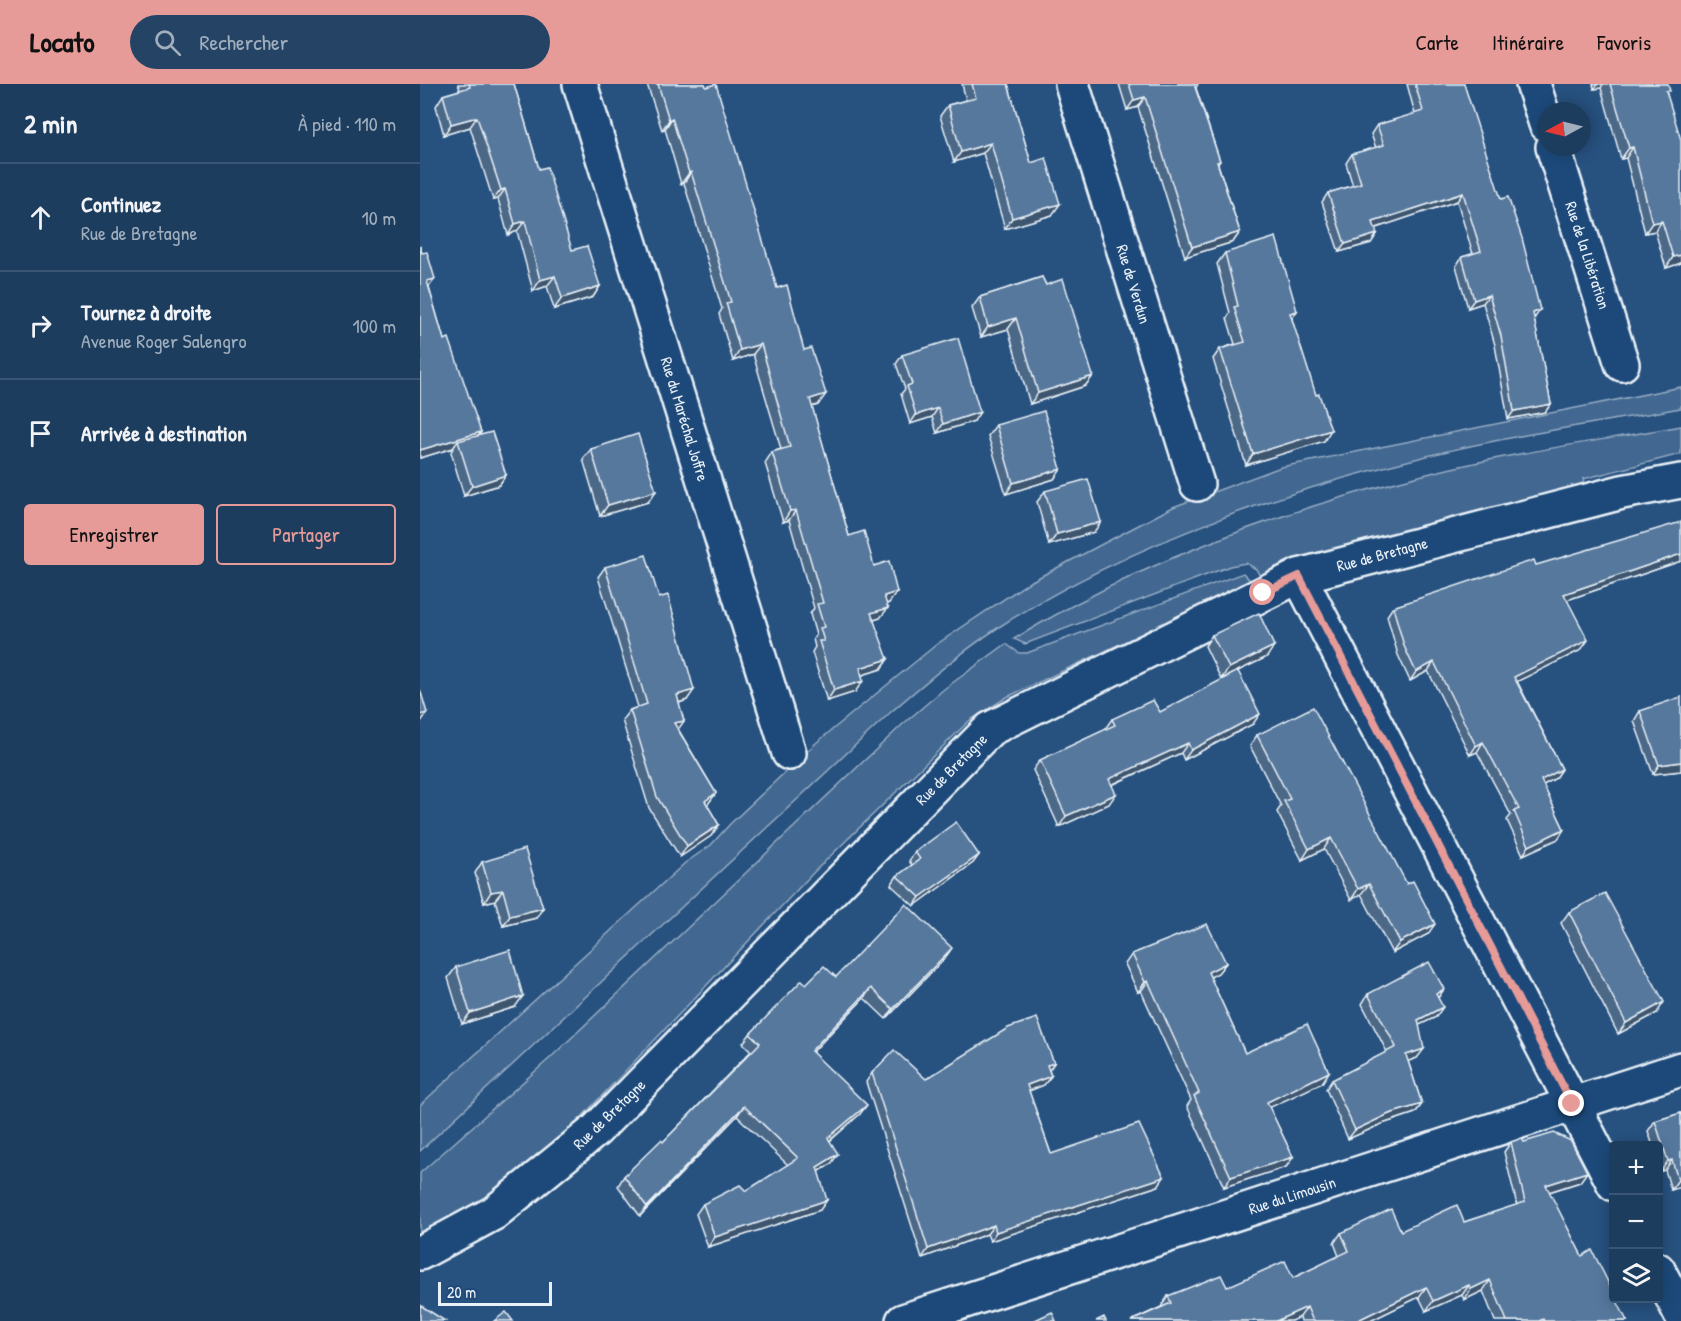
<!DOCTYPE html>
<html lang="fr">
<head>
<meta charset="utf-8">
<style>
	:root { --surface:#1d3d5f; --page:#254465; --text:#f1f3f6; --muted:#a0aebd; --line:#3b5674; --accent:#e69b98 }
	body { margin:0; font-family:"Patrick Hand",sans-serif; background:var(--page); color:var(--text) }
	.controls { position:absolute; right:18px; bottom:18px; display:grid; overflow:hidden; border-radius:6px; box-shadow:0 3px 15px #0003 }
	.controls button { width:54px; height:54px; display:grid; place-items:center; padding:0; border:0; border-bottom:2px solid var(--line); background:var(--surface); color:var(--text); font:30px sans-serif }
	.compass { position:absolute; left:1117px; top:18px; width:54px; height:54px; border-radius:50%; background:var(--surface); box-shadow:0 3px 15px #0003; rotate:263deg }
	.scale { position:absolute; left:18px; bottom:15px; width:114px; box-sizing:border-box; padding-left:6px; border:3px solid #e8f1f8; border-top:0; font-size:16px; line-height:21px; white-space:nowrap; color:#e8f1f8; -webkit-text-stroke:4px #1f4a7a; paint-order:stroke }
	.stop { position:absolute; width:18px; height:18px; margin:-14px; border:4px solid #e69b98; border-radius:50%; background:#fff }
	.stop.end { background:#e69b98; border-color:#fff; box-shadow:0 2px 6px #0008 }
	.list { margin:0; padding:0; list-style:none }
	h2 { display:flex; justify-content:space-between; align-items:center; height:78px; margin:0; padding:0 24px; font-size:26px }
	h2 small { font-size:20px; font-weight:400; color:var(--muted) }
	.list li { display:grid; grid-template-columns:39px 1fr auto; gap:18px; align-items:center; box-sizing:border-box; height:108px; padding:0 24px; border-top:2px solid var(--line) }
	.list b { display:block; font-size:22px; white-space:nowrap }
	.list p { margin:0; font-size:20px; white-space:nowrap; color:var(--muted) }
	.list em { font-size:20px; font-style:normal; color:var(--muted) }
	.actions { display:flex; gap:12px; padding:18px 24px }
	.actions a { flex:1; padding:14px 0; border:2px solid var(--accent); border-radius:6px; text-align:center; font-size:21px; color:var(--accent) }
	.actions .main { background:var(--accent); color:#111 }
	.icon { flex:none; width:33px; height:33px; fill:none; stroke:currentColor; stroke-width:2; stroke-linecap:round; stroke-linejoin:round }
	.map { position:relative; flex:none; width:1261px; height:1237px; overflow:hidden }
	header { display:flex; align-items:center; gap:36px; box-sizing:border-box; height:84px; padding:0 30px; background:var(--accent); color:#111 }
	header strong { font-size:28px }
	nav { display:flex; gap:33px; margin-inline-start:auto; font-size:21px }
	.search { width:420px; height:54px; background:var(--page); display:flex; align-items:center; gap:15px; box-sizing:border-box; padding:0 21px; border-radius:33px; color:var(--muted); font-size:22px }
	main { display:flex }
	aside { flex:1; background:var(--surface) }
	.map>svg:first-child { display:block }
	.green { fill:#436891; stroke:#96acc4; stroke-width:1.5 }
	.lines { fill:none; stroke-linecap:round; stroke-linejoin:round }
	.street-casing { stroke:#e8f1f8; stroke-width:38 }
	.street { stroke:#1f4a7a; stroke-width:33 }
	.wall { fill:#4b6787; stroke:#e8f1f8; stroke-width:1.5 }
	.shaded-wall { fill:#3d546e; stroke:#e8f1f8; stroke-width:1.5 }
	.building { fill:#57789d; stroke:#e8f1f8; stroke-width:1.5 }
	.route { stroke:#e69b98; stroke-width:8 }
	.labels { text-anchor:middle; stroke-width:4.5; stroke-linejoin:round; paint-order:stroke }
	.street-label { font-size:16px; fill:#e8f1f8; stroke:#1f4a7a }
</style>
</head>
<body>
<header>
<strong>Locato</strong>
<div class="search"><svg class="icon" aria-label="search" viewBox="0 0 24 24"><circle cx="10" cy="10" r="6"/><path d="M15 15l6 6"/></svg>Rechercher</div>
<nav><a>Carte</a><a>Itinéraire</a><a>Favoris</a></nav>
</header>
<main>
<aside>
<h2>2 min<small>À pied · 110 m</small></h2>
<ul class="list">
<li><svg class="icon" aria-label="ahead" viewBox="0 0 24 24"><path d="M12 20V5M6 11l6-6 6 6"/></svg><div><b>Continuez</b><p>Rue de Bretagne</p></div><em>10 m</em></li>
<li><svg class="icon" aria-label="right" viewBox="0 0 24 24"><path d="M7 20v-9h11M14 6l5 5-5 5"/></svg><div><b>Tournez à droite</b><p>Avenue Roger Salengro</p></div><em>100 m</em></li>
<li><svg class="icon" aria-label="arrive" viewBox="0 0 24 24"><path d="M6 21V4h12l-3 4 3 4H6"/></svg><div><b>Arrivée à destination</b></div></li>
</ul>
<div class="actions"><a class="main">Enregistrer</a><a>Partager</a></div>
</aside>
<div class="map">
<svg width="1261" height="1237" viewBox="0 0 1261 1237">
	<rect width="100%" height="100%" fill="#27517f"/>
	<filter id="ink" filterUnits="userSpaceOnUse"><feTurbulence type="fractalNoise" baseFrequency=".0167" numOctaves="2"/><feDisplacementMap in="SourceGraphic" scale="12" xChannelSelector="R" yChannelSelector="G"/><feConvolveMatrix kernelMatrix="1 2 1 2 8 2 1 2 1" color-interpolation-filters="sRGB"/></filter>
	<g filter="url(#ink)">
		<g class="green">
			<path d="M 1261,303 L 1261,324 C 1178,339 1093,351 1011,371 C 862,407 709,460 579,543 C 541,568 506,598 472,627 L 0,1067 L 0,1021 L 265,779 L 291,761 L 310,740 L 396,659 L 517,560 L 608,499 L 753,423 L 861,383 Z"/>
			<path d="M 1261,342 L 1261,370 L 1163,395 L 1167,408 L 841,494 L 836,485 L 826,479 L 810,482 L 605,560 L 594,555 C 723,476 869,424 1015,388 C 1096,368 1179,357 1261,342 Z"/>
			<polygon points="823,489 832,498 587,613 549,637 395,787 157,1038 66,1114 0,1150 0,1089 129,975 483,640 524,605 586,560 599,569 607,569"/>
		</g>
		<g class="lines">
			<defs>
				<g id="street">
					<polyline points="160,0 369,669"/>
					<polyline points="652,0 777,400"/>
					<polyline points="1113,0 1126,40"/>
					<polyline points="1133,63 1202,280"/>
					<polyline points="879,492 1194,1100"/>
					<polyline points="0,1169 74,1129 176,1046 570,645 879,492 1202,408 1261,397"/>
					<polyline points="1238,1186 1261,1230"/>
					<polyline points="483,1237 1261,985"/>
				</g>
			</defs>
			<use href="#street" class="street-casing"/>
			<use href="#street" class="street"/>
		</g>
		<g class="wall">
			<polygon points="38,0 94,0 119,85 152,166 180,202 173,213 134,225 127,202 113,207 97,147 88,151 78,115 73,116 50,43 24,51 16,22 23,11 40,6"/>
			<polygon points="227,0 285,0 398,321 392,323 429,452 454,482 469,519 466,520 460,534 454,536 461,585 442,591 435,608 407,617 392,568 395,563 393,555 396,551 390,530 394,524 369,436 363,438 345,379 352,368 361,365 333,270 313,277 299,230 302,225 264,99 261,100 245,45 242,46"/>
			<polygon points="542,0 588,0 611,79 632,131 585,145 563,69 534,78 520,32 528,21 546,16"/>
			<polygon points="699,0 778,0 776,4 800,77 798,80 820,148 813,158 765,173 718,23 707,26"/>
			<polygon points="987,0 1044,0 1114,235 1131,320 1125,328 1088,335 1075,261 1063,219 1048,224 1036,182 1042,173 1053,170 1037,117 955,144 957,150 951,159 919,168 902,118 908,109 933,102 926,79 932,70 956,64 951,50 957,41 995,30"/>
			<polygon points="1173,0 1248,0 1247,10 1261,179 1246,184 1235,147 1225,149 1206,74 1201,75 1181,4 1174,5"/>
			<polygon points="0,162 9,204 24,256 61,348 59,352 86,391 79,401 44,412 31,368 33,364 0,374"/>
			<polygon points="805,169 872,235 904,357 826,381 793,275 800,265 815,260 807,234 810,229 797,180"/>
			<polygon points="622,193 673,292 665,302 610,320 588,245 561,253 552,224 560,213"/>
			<polygon points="482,271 554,337 517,349 512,333 490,340 481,310 485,305 476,280"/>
			<polygon points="576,341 641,385 634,395 586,410 568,352"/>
			<polygon points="171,365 228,418 180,432 163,375"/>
			<polygon points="625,407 674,448 629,461 617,418"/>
			<polygon points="1261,477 1147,516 1161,566 1097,597 1142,685 1136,694 1123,701 1144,745 1138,755 1103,771 1087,736 1091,731 1057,668 1050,671 1008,587 990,597 978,571 967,532 973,523 1116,481"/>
			<polygon points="185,483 267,616 259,619 258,645 296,709 287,721 299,741 291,752 260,773 229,724 202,636 210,626 218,623 178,493"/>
			<polygon points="792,551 847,573 801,595 785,562"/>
			<polygon points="1220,627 1261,687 1233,690 1214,637"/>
			<polygon points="740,628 833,640 764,676 761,669 692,701 689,720 639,743 613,686 620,676 685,646 685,645 692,635"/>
			<polygon points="837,651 1008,850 972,869 941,810 931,816 904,765 882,776 857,728 861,722 830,662"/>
			<polygon points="495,768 559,771 553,779 494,822 471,801 477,792 492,781 489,777"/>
			<polygon points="62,778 116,834 83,842 75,816 64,819 55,789"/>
			<polygon points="1149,828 1237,929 1198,950 1141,839"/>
			<polygon points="712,870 806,879 798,889 790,893 825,969 902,999 849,1023 873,1073 866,1083 804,1103 767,1022 771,1016 721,907 718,908 705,880"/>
			<polygon points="525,874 466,935 444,914 392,968 440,1030 410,1057 411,1080 398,1088 400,1126 288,1163 276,1130 283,1120 326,1107 368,1081 317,1032 220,1132 198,1102 204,1092 243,1058 331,967 323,959 330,950 386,900 416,893"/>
			<polygon points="36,883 95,923 42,940 28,894"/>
			<polygon points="1024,905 1018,914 1016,933 999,941 997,974 988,977 1002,1020 995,1029 962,1040 928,1055 906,1005 912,996 967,968 942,920 948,910"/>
			<polygon points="629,986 631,992 624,1001 609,1007 631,1070 738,1102 570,1157 567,1150 502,1174 446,998 452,989 506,995"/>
			<polygon points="1261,1029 1261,1103 1251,1106 1245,1086 1241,1087 1239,1079 1239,1062 1233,1062 1228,1047 1235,1037"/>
			<polygon points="1091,1058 1104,1058 1160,1098 1129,1108 1162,1172 1207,1237 1075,1237 1063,1207 1044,1216 1042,1211 1006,1227 999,1213 950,1237 881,1237 880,1233 871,1237 711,1237 741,1223 748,1212 873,1194 919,1172 914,1159 921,1149 981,1147 1044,1138 1097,1121 1084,1068"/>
		</g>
		<g class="shaded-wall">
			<polygon points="1178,0 1183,0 1181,4 1174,5"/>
			<polygon points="725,13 718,23 707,26 714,16"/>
			<polygon points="57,33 50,43 24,51 31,40"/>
			<polygon points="252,34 245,45 242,46 249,36"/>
			<polygon points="571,59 563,69 534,78 541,68"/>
			<polygon points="1213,63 1206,74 1201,75 1209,64"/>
			<polygon points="271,88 264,99 261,100 269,89"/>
			<polygon points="85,105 78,115 73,116 81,106"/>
			<polygon points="1043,109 1037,117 947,147 953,138"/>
			<polygon points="640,120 632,131 585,145 592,134"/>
			<polygon points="105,137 97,147 88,151 95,140"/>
			<polygon points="1242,137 1235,147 1225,149 1232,139"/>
			<polygon points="820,148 813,158 765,173 772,163"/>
			<polygon points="957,150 951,159 919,168 925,160"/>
			<polygon points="1261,171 1261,179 1246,184 1253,173"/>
			<polygon points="135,192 127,202 113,207 120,196"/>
			<polygon points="15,195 8,204 7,197"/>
			<polygon points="180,202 173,213 134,225 142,214"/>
			<polygon points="1069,211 1063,219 1048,224 1054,216"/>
			<polygon points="1120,226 1114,235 1113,229"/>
			<polygon points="877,227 870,237 870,229"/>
			<polygon points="596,234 588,245 561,253 568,243"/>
			<polygon points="341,260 333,270 313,277 320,266"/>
			<polygon points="673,292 665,302 610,320 618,309"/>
			<polygon points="406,310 398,321 382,325 390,315"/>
			<polygon points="1131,320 1125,328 1088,335 1094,327"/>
			<polygon points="518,324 512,333 490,340 496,331"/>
			<polygon points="560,328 554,337 517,349 523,340"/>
			<polygon points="911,346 904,357 826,381 833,370"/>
			<polygon points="61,348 55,358 38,357 33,364 0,374 0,366"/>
			<polygon points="641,385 634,395 586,410 593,399"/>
			<polygon points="86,391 79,401 44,412 52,402"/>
			<polygon points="236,407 228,418 180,432 188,421"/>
			<polygon points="376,426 369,436 363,438 370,427"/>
			<polygon points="681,438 674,448 629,461 637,450"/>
			<polygon points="1261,470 1261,477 1138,519 1144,510"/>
			<polygon points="477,508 469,519 456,523 464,512"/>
			<polygon points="468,524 460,534 444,539 451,529"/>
			<polygon points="1168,556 1161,566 1088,602 1094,593"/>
			<polygon points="854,562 847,573 801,595 809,584"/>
			<polygon points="468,575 461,585 433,594 440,584"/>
			<polygon points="1014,578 1008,587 990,597 996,588"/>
			<polygon points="443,597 435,608 407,617 414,606"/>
			<polygon points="274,606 267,616 249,622 257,611"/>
			<polygon points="7,629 0,639 0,631"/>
			<polygon points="840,630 833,640 764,676 771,666"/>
			<polygon points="264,637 257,647 254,639"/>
			<polygon points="1063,658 1057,668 1050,671 1056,662"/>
			<polygon points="768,659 761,669 682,705 689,695"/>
			<polygon points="1261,678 1261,687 1233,690 1239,681"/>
			<polygon points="1142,685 1136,694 1114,706 1121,696"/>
			<polygon points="296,709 288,720 277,728 285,717"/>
			<polygon points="696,710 689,720 639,743 646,732"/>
			<polygon points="299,741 291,752 260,773 267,762"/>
			<polygon points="1144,745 1138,755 1103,771 1109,762"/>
			<polygon points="911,754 904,765 882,776 889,765"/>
			<polygon points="559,771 553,779 494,822 500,813"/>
			<polygon points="949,800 941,810 931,816 938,805"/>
			<polygon points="83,806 75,816 64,819 71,808"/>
			<polygon points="123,824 116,834 83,842 90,832"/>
			<polygon points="1015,840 1008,850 972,869 980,858"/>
			<polygon points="532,864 525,874 466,935 473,925"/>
			<polygon points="806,879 798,889 781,898 788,888"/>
			<polygon points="728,897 721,907 718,908 725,898"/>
			<polygon points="451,904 444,914 384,977 391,967"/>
			<polygon points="1024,905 1017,915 1016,910"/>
			<polygon points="103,912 95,923 42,940 50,929"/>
			<polygon points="1244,918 1237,929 1198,950 1206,939"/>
			<polygon points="1023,923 1016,933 991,945 998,936"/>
			<polygon points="1004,965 997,974 980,980 986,971"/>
			<polygon points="634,979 628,988 627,981"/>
			<polygon points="909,988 902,999 840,1028 847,1018"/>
			<polygon points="631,992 624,1001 601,1010 607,1001"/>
			<polygon points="1002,1020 995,1029 962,1040 928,1055 935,1046 969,1030"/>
			<polygon points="447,1021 440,1030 401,1064 408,1054"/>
			<polygon points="324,1022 317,1032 220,1132 227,1123"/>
			<polygon points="418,1070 411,1080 390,1093 397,1083"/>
			<polygon points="873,1073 866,1083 804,1103 811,1093"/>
			<polygon points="1252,1076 1245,1086 1241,1087 1248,1077"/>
			<polygon points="1167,1088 1160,1098 1119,1111 1126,1101"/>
			<polygon points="744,1093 738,1102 570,1157 576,1148"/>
			<polygon points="1261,1095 1261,1103 1251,1106 1258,1096"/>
			<polygon points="407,1116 400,1126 288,1163 295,1153"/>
			<polygon points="574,1141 567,1150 502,1174 508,1165"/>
			<polygon points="1070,1196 1063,1207 1044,1216 1051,1205"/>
			<polygon points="1049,1201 1042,1211 1006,1227 1013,1217"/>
			<polygon points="1006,1203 999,1213 950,1237 936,1237"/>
			<polygon points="887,1223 880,1233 871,1237 856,1237"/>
		</g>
		<g class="building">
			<polygon points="49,0 94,0 119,85 127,83 152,166 167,162 180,202 142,214 135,192 120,196 105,137 95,140 85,105 81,106 57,33 31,40 23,11 50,3"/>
			<polygon points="238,0 285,0 286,3 296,0 357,204 367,201 384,266 391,264 406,310 390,315 429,452 444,447 454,482 469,477 477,508 464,512 468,524 451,529 468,575 440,584 443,597 414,606 399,557 404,557 400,544 404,543 397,520 403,519 376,426 370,427 352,368 370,363 341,260 320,266 306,219 311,218 271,88 269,89 252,34 249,36"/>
			<polygon points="552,0 588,0 611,79 626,74 640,120 592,134 571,59 541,68 528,21 556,14"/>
			<polygon points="709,0 774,0 800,77 797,78 820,148 772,163 725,13 714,16"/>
			<polygon points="995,0 1044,0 1081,115 1088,113 1102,154 1120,226 1113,229 1131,320 1094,327 1081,252 1069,211 1054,216 1042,173 1061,167 1043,109 953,138 957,150 925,160 908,109 941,99 932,70 964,61 957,41 1003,27"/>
			<polygon points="1190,0 1248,0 1250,7 1246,7 1261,56 1261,171 1253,173 1242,137 1232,139 1213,63 1209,64"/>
			<polygon points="856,153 877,227 870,229 896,311 899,310 911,346 833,370 800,265 825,258 814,223 818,222 805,169"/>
			<polygon points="0,162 2,169 7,168 15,195 7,197 24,256 29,254 61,348 0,366"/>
			<polygon points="622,193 626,201 643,195 673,292 618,309 596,234 568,243 560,213"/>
			<polygon points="538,254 560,328 523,340 518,324 496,331 487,302 492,300 482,271"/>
			<polygon points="624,327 641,385 593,399 576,341"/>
			<polygon points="72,348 86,391 52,402 38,357"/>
			<polygon points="218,350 236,407 188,421 171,365"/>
			<polygon points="668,395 681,438 637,450 625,407"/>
			<polygon points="1261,438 1261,470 1144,510 1168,556 1094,593 1142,685 1121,696 1144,745 1109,762 1094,727 1099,725 1063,658 1056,662 1014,578 996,588 984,562 973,523 1114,476 1116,481"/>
			<polygon points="226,471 239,514 248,511 274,606 257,611 264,637 254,639 296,709 285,717 299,741 267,762 237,713 210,626 227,620 185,483"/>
			<polygon points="839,529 854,562 809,584 792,551"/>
			<polygon points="818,587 840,630 771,666 768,659 689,695 696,710 646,732 620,676 695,641 692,635 733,616 740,628"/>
			<polygon points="0,605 7,629 0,631"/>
			<polygon points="1261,613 1261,678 1239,681 1220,627"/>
			<polygon points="893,623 987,800 993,797 1015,840 980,858 949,800 938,805 911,754 889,765 864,717 870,715 837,651"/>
			<polygon points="536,738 559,771 500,813 477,792 500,775 495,768"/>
			<polygon points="105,765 123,824 90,832 83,806 71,808 62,778"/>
			<polygon points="1185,809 1244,918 1206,939 1149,828"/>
			<polygon points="486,820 532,864 473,925 451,904 391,967 447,1021 408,1054 418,1070 397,1083 407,1116 295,1153 283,1120 320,1101 326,1107 378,1074 324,1022 227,1123 204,1092 241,1056 243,1058 340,959 330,950 382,896 386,900 404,882 416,893"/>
			<polygon points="787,840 806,879 788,888 825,969 887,940 909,988 847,1018 873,1073 811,1093 774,1012 779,1009 728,897 725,898 712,870"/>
			<polygon points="90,866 103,912 50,929 36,883"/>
			<polygon points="1009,878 1024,905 1016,910 1023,923 998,936 1004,965 986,971 1002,1020 969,1030 935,1046 912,996 976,963 948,910"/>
			<polygon points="617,934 634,979 627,981 631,992 607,1001 631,1070 719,1040 744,1093 576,1148 574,1141 508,1165 452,989 474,966 506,995 588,944"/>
			<polygon points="1261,1029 1261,1095 1258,1096 1252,1076 1248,1077 1235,1037"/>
			<polygon points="1134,1049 1151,1057 1167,1088 1126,1101 1162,1172 1172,1166 1194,1210 1194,1215 1196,1215 1207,1237 1124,1237 1123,1235 1119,1237 1087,1237 1070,1196 1051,1205 1049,1201 1013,1217 1006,1203 936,1237 893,1237 887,1223 856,1237 711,1237 751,1219 748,1212 801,1191 807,1203 865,1177 873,1194 929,1167 921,1149 971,1125 981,1147 1037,1121 1044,1138 1105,1118 1091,1058 1102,1054 1104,1058"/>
			<polygon points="0,1221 25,1237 0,1237"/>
			<polygon points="86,1228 93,1237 74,1237"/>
			<polygon points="632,1228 636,1237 613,1237"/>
			<polygon points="684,1233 686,1237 676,1237"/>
		</g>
	</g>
	<g class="lines" filter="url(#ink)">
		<polyline class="route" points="843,509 879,492 1152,1020"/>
	</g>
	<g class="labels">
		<g class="street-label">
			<text transform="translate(1168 171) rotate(72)" y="6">Rue de la Libération</text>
			<text transform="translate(714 200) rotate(73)" y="6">Rue de Verdun</text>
			<text transform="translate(265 335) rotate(73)" y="6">Rue du Maréchal Joffre</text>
			<text transform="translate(962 470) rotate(-15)" y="6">Rue de Bretagne</text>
			<text transform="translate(531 685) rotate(-45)" y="6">Rue de Bretagne</text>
			<text transform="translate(189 1030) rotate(-44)" y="6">Rue de Bretagne</text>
			<text transform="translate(872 1111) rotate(-18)" y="6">Rue du Limousin</text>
		</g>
	</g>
</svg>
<div class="controls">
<button>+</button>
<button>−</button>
<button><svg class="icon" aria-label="layers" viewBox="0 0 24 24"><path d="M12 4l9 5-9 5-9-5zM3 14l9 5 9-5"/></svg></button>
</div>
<svg class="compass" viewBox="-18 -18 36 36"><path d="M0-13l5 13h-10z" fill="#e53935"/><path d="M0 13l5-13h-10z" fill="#a0aebd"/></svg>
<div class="scale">20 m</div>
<div class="stop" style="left:843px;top:509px"></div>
<div class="stop end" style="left:1152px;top:1020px"></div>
</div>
</main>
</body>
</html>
